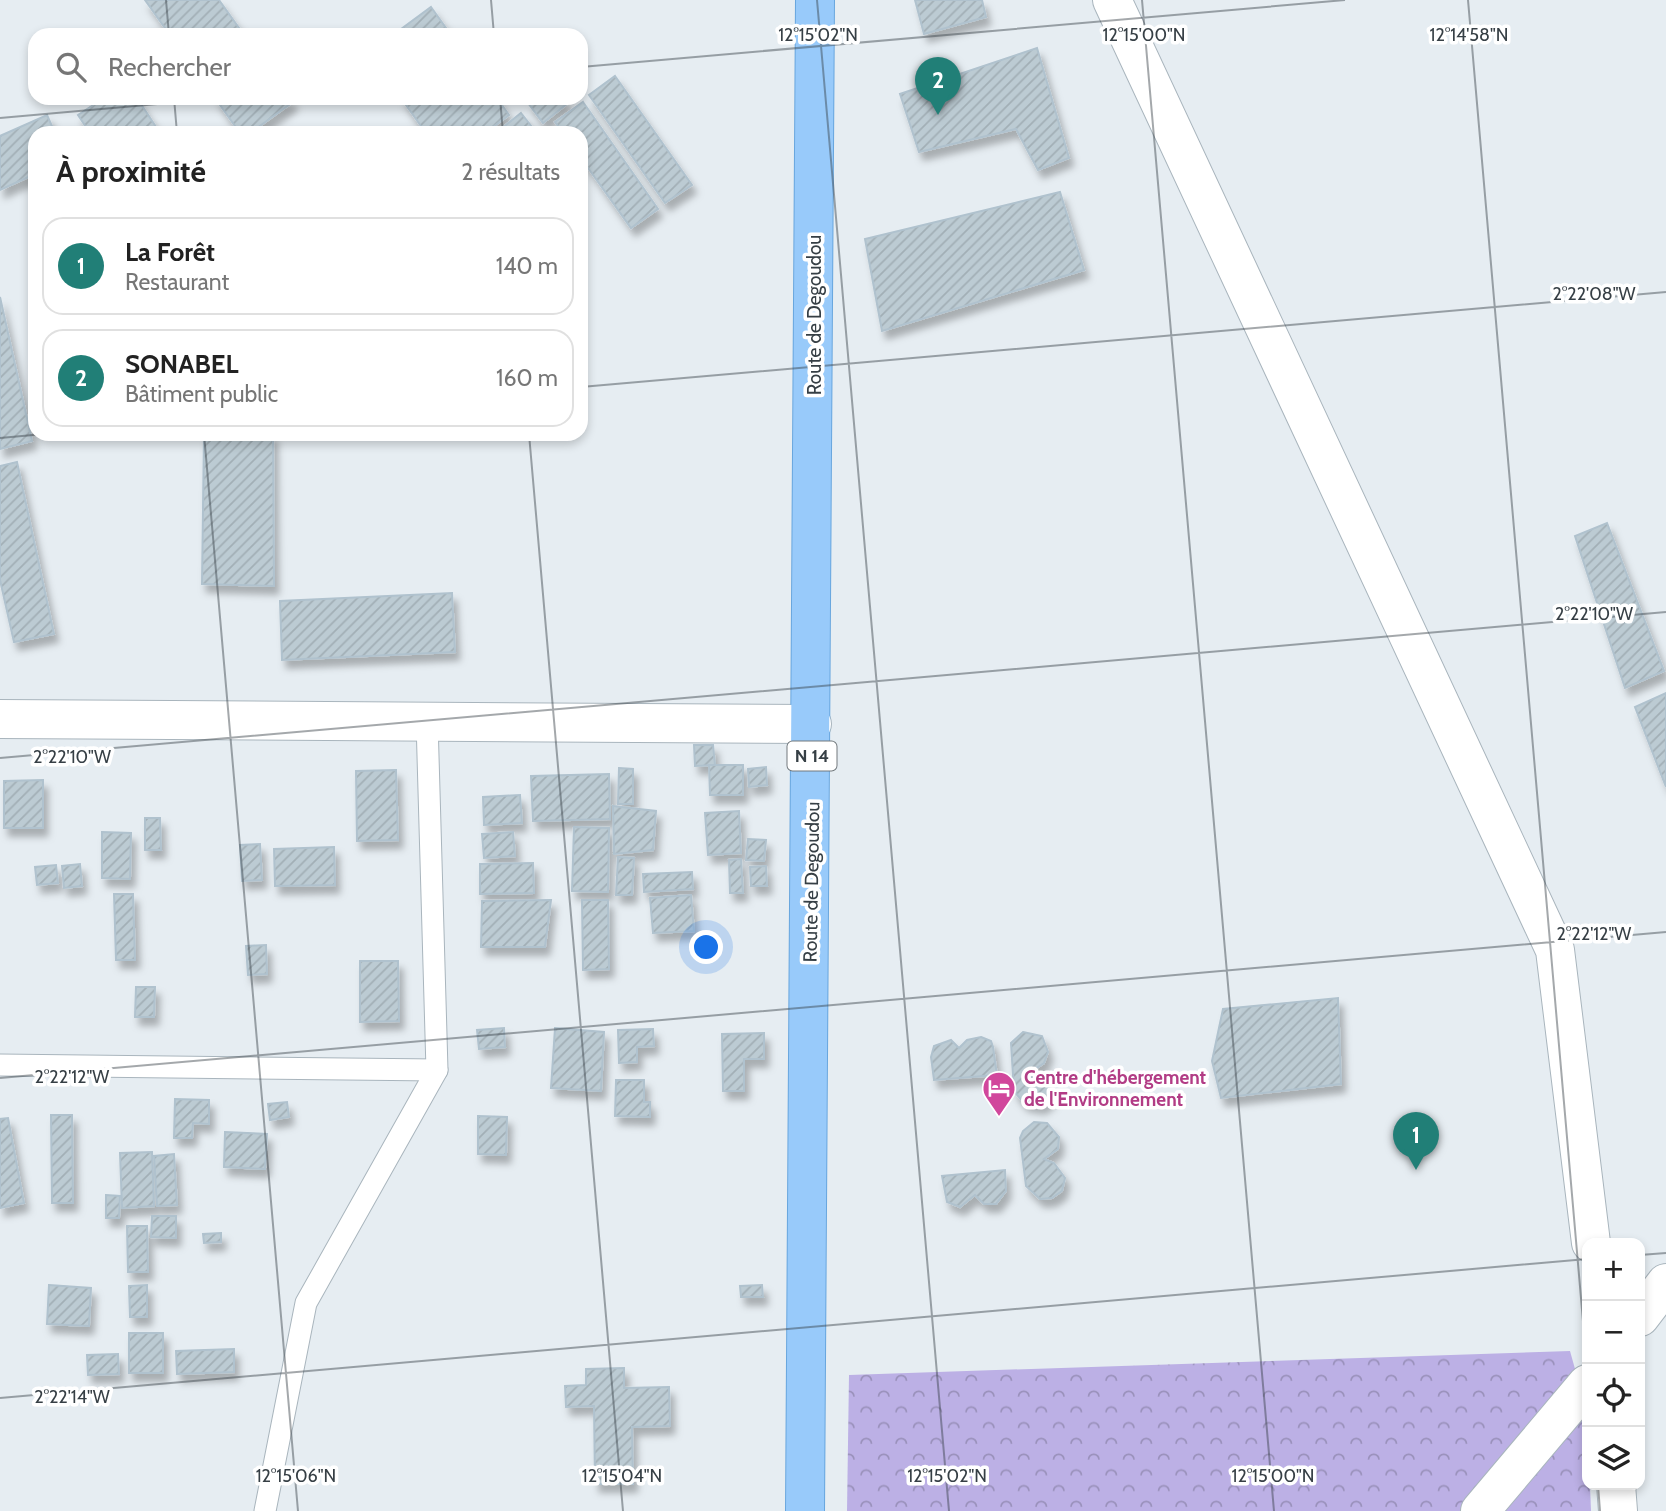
<!DOCTYPE html>
<html lang="fr">
<head>
<meta charset="utf-8">
<style>
	:root { --surface:#fff; --page:#f2f2f2; --text:#222; --muted:#767676; --line:#e0e0e0; --accent:#217f77 }
	body { margin:0; font-family:Cabin,sans-serif; background:var(--page); color:var(--text) }
	.controls { position:absolute; right:21px; bottom:21px; display:grid; overflow:hidden; border-radius:14px; box-shadow:0 4px 10px #0003 }
	.controls button { width:63px; height:63px; display:grid; place-items:center; padding:0; border:0; border-bottom:2px solid var(--line); background:var(--surface); color:var(--text); font:35px sans-serif }
	.you { position:absolute; left:707px; top:948px; width:24px; height:24px; margin:-18px; border:5px solid #fff; border-radius:50%; background:#1a73e8; box-shadow:0 0 0 10px #1a73e833 }
	.badge { display:grid; place-items:center; width:46px; height:46px; border-radius:50%; background:var(--accent); color:#fff; font-size:23px; font-weight:700 }
	.pin { position:absolute; translate:-50% -58px; filter:drop-shadow(0 2px 4px #0008) }
	.pin::after { content:''; position:absolute; top:37px; width:24px; height:21px; background:inherit; clip-path:polygon(0 0,100% 0,50% 100%) }
	.list { margin:0; padding:0; list-style:none }
	h2 { display:flex; justify-content:space-between; align-items:center; height:91px; margin:0; padding:0 28px; font-size:30px }
	h2 small { font-size:23px; font-weight:400; color:var(--muted) }
	.list li { display:grid; grid-template-columns:46px 1fr auto; gap:21px; align-items:center; box-sizing:border-box; height:98px; margin:0 14px 14px; padding:0 14px; border:2px solid var(--line); border-radius:21px }
	.list b { display:block; font-size:26px; white-space:nowrap }
	.list p { margin:0; font-size:23px; white-space:nowrap; color:var(--muted) }
	.list em { font-size:23px; font-style:normal; color:var(--muted) }
	.icon { flex:none; width:38px; height:38px; fill:none; stroke:currentColor; stroke-width:2; stroke-linecap:round; stroke-linejoin:round }
	.map { position:relative; flex:none; width:1666px; height:1511px; overflow:hidden }
	.search { position:absolute; background:var(--surface); box-shadow:0 4px 10px #0003; left:28px; top:28px; width:560px; height:77px; display:flex; align-items:center; gap:18px; box-sizing:border-box; padding:0 24px; border-radius:21px; color:var(--muted); font-size:26px }
	.panel { position:absolute; background:var(--surface); box-shadow:0 4px 10px #0003; left:28px; top:126px; width:560px; height:315px; border-radius:21px }
	.map>svg:first-child { display:block }
	.forest { fill:url(#forest-crowns) }
	.building { fill:url(#building-hatch); stroke:#b0c2ce; stroke-width:2; filter:url(#shadow) }
	.lines { fill:none; stroke-linecap:round; stroke-linejoin:round }
	.lane-casing { stroke:#a9b5bd; stroke-width:23 }
	.street-casing { stroke:#a9b5bd; stroke-width:40 }
	.primary-casing { stroke:#68a6de; stroke-width:40 }
	.lane { stroke:#fff; stroke-width:21 }
	.street { stroke:#fff; stroke-width:38 }
	.primary { stroke:#98cafa; stroke-width:38 }
	.ticks { fill:none; stroke:#363f45; stroke-width:2; stroke-opacity:0.45 }
	.labels { text-anchor:middle; stroke-width:7; stroke-linejoin:round; paint-order:stroke }
	.shield { fill:#fff; stroke:#72797d; stroke-width:2 }
	.shield-label { font-size:18px; font-weight:bold; fill:#363f45 }
	.street-label { font-size:19px; fill:#363f45; stroke:#fff }
	.hotel-label { font-size:19px; font-weight:bold; fill:#b23c85; stroke:#fff; text-anchor:start }
	.ticks-label { font-size:18px; text-anchor:middle; fill:#363f45; stroke:#fff; stroke-width:7; stroke-linejoin:round; paint-order:stroke }
</style>
</head>
<body>
<div class="map">
<svg width="1666" height="1511" viewBox="0 0 1666 1511">
	<defs>
		<pattern id="forest-crowns" width="20" height="18" patternUnits="userSpaceOnUse" patternTransform="scale(1.75)"><rect width="20" height="18" fill="#bcb0e5"/><path d="M2 6a3 3 0 1 1 6 0M12 15a3 3 0 1 1 6 0" fill="none" stroke="#9a91bb"/></pattern>
		<pattern id="building-hatch" width="6" height="6" patternUnits="userSpaceOnUse" patternTransform="scale(1.75)"><rect width="6" height="6" fill="#bccbd3"/><path d="M-1 1l2-2M0 6l6-6M5 7l2-2" fill="none" stroke="#a2afb6"/></pattern>
		<filter id="shadow"><feDropShadow dx="4.5" dy="8" stdDeviation="3.5" flood-color="#0004"/></filter>
	</defs>
	<rect width="100%" height="100%" fill="#e6edf2"/>
	<polygon class="forest" points="1570,1351 1587,1412 1591,1511 847,1511 849,1375"/>
	<g class="building">
		<polygon points="145,0 219,0 244,35 170,35"/>
		<polygon points="915,0 982,0 986,17 924,34"/>
		<polygon points="431,7 451,35 393,35"/>
		<polygon points="1037,48 1069,158 1038,170 1016,129 919,152 900,94"/>
		<polygon points="615,76 692,185 665,203 589,95"/>
		<polygon points="104,98 137,98 160,133 90,133 78,115"/>
		<polygon points="215,98 290,98 293,102 250,133 240,133"/>
		<polygon points="401,98 497,98 509,115 485,133 426,133"/>
		<polygon points="535,98 564,98 568,103 543,123 528,103"/>
		<polygon points="583,102 658,209 631,228 581,158 581,133 563,133 555,122"/>
		<polygon points="521,113 536,132 496,133"/>
		<polygon points="47,115 55,133 35,133 35,174 0,190 0,136"/>
		<polygon points="1060,192 1084,270 882,331 865,239"/>
		<polygon points="0,297 32,441 0,449"/>
		<polygon points="204,434 273,434 274,586 202,584"/>
		<polygon points="17,462 54,634 14,642 0,580 0,466"/>
		<polygon points="1607,523 1664,671 1625,688 1575,536"/>
		<polygon points="452,593 455,652 282,660 280,601"/>
		<polygon points="1666,693 1666,787 1635,707"/>
		<polygon points="694,745 713,745 715,765 695,766"/>
		<polygon points="709,765 743,765 743,795 710,795"/>
		<polygon points="766,767 767,785 749,787 748,769"/>
		<polygon points="619,768 633,769 633,804 618,804"/>
		<polygon points="396,770 398,840 357,841 356,771"/>
		<polygon points="609,774 610,819 533,821 531,776"/>
		<polygon points="43,780 43,828 4,828 4,781"/>
		<polygon points="520,795 522,823 484,825 483,797"/>
		<polygon points="613,806 656,811 653,850 614,854"/>
		<polygon points="739,811 741,853 708,855 705,813"/>
		<polygon points="145,818 160,818 161,850 145,850"/>
		<polygon points="574,827 609,828 608,892 572,891"/>
		<polygon points="102,832 131,833 130,879 102,878"/>
		<polygon points="513,832 515,856 484,858 482,834"/>
		<polygon points="748,839 766,840 764,861 746,860"/>
		<polygon points="260,844 262,880 242,881 240,845"/>
		<polygon points="334,847 335,885 275,886 274,849"/>
		<polygon points="618,857 634,858 632,895 616,895"/>
		<polygon points="741,859 743,893 730,893 729,860"/>
		<polygon points="533,863 534,893 480,894 480,864"/>
		<polygon points="80,864 82,886 64,888 62,866"/>
		<polygon points="56,865 58,883 37,885 35,867"/>
		<polygon points="766,866 767,886 751,886 750,867"/>
		<polygon points="692,872 693,889 644,892 643,874"/>
		<polygon points="114,894 133,894 135,960 116,960"/>
		<polygon points="691,895 694,931 653,933 650,898"/>
		<polygon points="551,900 545,947 481,947 482,901"/>
		<polygon points="582,900 608,900 609,969 583,970"/>
		<polygon points="266,945 267,974 248,975 246,946"/>
		<polygon points="360,961 398,961 399,1021 360,1022"/>
		<polygon points="136,987 155,987 154,1017 135,1017"/>
		<polygon points="1338,998 1341,1084 1221,1098 1212,1061 1223,1009"/>
		<polygon points="504,1028 505,1047 479,1049 477,1030"/>
		<polygon points="555,1028 604,1032 601,1091 551,1088"/>
		<polygon points="653,1029 654,1046 637,1047 637,1062 619,1063 618,1030"/>
		<polygon points="1023,1032 1042,1036 1048,1052 1044,1063 1034,1070 1049,1088 1050,1099 1041,1106 1024,1103 1014,1091 1011,1043"/>
		<polygon points="764,1033 764,1059 744,1059 744,1091 723,1091 722,1034"/>
		<polygon points="981,1037 991,1041 993,1047 997,1075 934,1080 931,1057 934,1046 951,1040 959,1048 967,1040"/>
		<polygon points="616,1080 644,1080 644,1102 650,1102 650,1117 615,1116"/>
		<polygon points="175,1099 209,1100 209,1124 193,1123 192,1138 174,1138"/>
		<polygon points="287,1102 289,1117 270,1120 268,1104"/>
		<polygon points="51,1115 72,1115 73,1203 52,1203"/>
		<polygon points="478,1116 507,1117 506,1155 478,1154"/>
		<polygon points="8,1118 24,1203 0,1208 0,1119"/>
		<polygon points="1034,1122 1047,1123 1059,1137 1058,1149 1044,1159 1054,1163 1065,1178 1062,1191 1052,1198 1040,1199 1026,1186 1020,1138 1023,1131"/>
		<polygon points="225,1132 267,1134 265,1169 224,1167"/>
		<polygon points="152,1152 154,1206 122,1208 120,1153"/>
		<polygon points="174,1154 177,1205 157,1206 154,1156"/>
		<polygon points="1005,1170 1006,1191 996,1204 984,1204 975,1195 960,1207 947,1202 942,1176"/>
		<polygon points="106,1195 120,1196 119,1218 106,1218"/>
		<polygon points="152,1216 176,1216 176,1238 151,1237"/>
		<polygon points="127,1226 147,1226 148,1272 128,1272"/>
		<polygon points="221,1233 221,1242 204,1243 203,1234"/>
		<polygon points="49,1285 91,1288 89,1326 47,1324"/>
		<polygon points="147,1285 147,1317 130,1317 129,1286"/>
		<polygon points="762,1285 763,1297 741,1297 740,1286"/>
		<rect x="129" y="1333" width="34" height="40"/>
		<polygon points="234,1349 234,1372 177,1374 176,1351"/>
		<polygon points="118,1354 119,1374 88,1375 87,1355"/>
		<polygon points="624,1368 624,1388 669,1387 670,1426 632,1427 633,1484 595,1484 594,1406 566,1407 565,1386 586,1385 586,1369"/>
	</g>
	<g class="lines">
		<defs>
			<g id="lane">
				<polyline points="0,1065 437,1070"/>
				<polyline points="265,1511 306,1303 437,1070 427,721"/>
			</g>
			<g id="street">
				<polyline points="1112,0 1555,950 1591,1243"/>
				<polyline points="0,719 812,724"/>
				<polyline points="1640,1317 1666,1283"/>
				<polyline points="1616,1485 1618,1511"/>
				<polyline points="1480,1511 1587,1384"/>
			</g>
			<polyline id="primary" points="805,1511 815,0"/>
		</defs>
		<use href="#lane" class="lane-casing"/>
		<use href="#street" class="street-casing"/>
		<use href="#primary" class="primary-casing"/>
		<use href="#lane" class="lane"/>
		<use href="#street" class="street"/>
		<use href="#primary" class="primary"/>
	</g>
	<path class="ticks" d="M 166,0 L 169,35M 491,0 L 494,35M 817,0 L 949,1511M 1142,0 L 1274,1511M 1468,0 L 1587,1367M 581,67 L 1345,0M 174,98 L 177,133M 500,98 L 503,133M 0,118 L 225,98M 581,387 L 1666,292M 204,434 L 298,1511M 529,434 L 623,1511M 0,438 L 44,434M 0,758 L 1666,612M 0,1078 L 1666,932M 1640,1255 L 1666,1253M 0,1398 L 1587,1259M 1598,1485 L 1600,1511"/>
	<defs>
		<symbol id="hotel-pin" viewBox="-11 -11 22 30"><path d="M0 17L-7.5 6A9.5 9.5 0 1 1 7.5 6Z" fill="#d1479c" stroke="#fff"/><path d="M-6-4.5h1.5V1H6V5H4.5V3h-9V5H-6ZM-4 0a1.8 1.8 0 1 1 3.6 0ZM.5 0V-2.5h3Q6-2.5 6 0Z" fill="#fff"/></symbol>
	</defs>
	<g fill-rule="evenodd">
		<use href="#hotel-pin" x="980" y="1069" width="38" height="52"/>
	</g>
	<g class="labels">
		<rect class="shield" x="787.5" y="741.5" width="49" height="29" rx="5"/>
		<g class="shield-label">
			<text x="812" y="762">N 14</text>
		</g>
		<g class="street-label">
			<text transform="translate(814 315) rotate(-90)" y="7">Route de Degoudou</text>
			<text transform="translate(811 882) rotate(-89)" y="7">Route de Degoudou</text>
		</g>
		<g class="hotel-label">
			<text x="1024" y="1084">Centre d'hébergement<tspan x="1024" dy="22">de l'Environnement</tspan></text>
		</g>
	</g>
	<g class="ticks-label">
		<text x="818" y="41">12°15'02"N</text>
		<text x="1144" y="41">12°15'00"N</text>
		<text x="1469" y="41">12°14'58"N</text>
		<text x="1594" y="300">2°22'08"W</text>
		<text x="1594" y="620">2°22'10"W</text>
		<text x="72" y="763">2°22'10"W</text>
		<text x="1594" y="940">2°22'12"W</text>
		<text x="72" y="1083">2°22'12"W</text>
		<text x="72" y="1403">2°22'14"W</text>
		<text x="296" y="1482">12°15'06"N</text>
		<text x="622" y="1482">12°15'04"N</text>
		<text x="947" y="1482">12°15'02"N</text>
		<text x="1273" y="1482">12°15'00"N</text>
	</g>
</svg>
<div class="controls">
<button>+</button>
<button>−</button>
<button><svg class="icon" aria-label="locate" viewBox="0 0 24 24"><circle cx="12" cy="12" r="6"/><path d="M12 2v4M12 18v4M2 12h4M18 12h4"/></svg></button>
<button><svg class="icon" aria-label="layers" viewBox="0 0 24 24"><path d="M12 4l9 5-9 5-9-5zM3 14l9 5 9-5"/></svg></button>
</div>
<div class="you"></div>
<div class="pin badge" style="left:1416px;top:1170px">1</div>
<div class="pin badge" style="left:938px;top:115px">2</div>
<div class="search"><svg class="icon" aria-label="search" viewBox="0 0 24 24"><circle cx="10" cy="10" r="6"/><path d="M15 15l6 6"/></svg>Rechercher</div>
<section class="panel">
<h2>À proximité<small>2 résultats</small></h2>
<ul class="list">
<li><span class="badge">1</span><div><b>La Forêt</b><p>Restaurant</p></div><em>140 m</em></li>
<li><span class="badge">2</span><div><b>SONABEL</b><p>Bâtiment public</p></div><em>160 m</em></li>
</ul>
</section>
</div>
</body>
</html>
